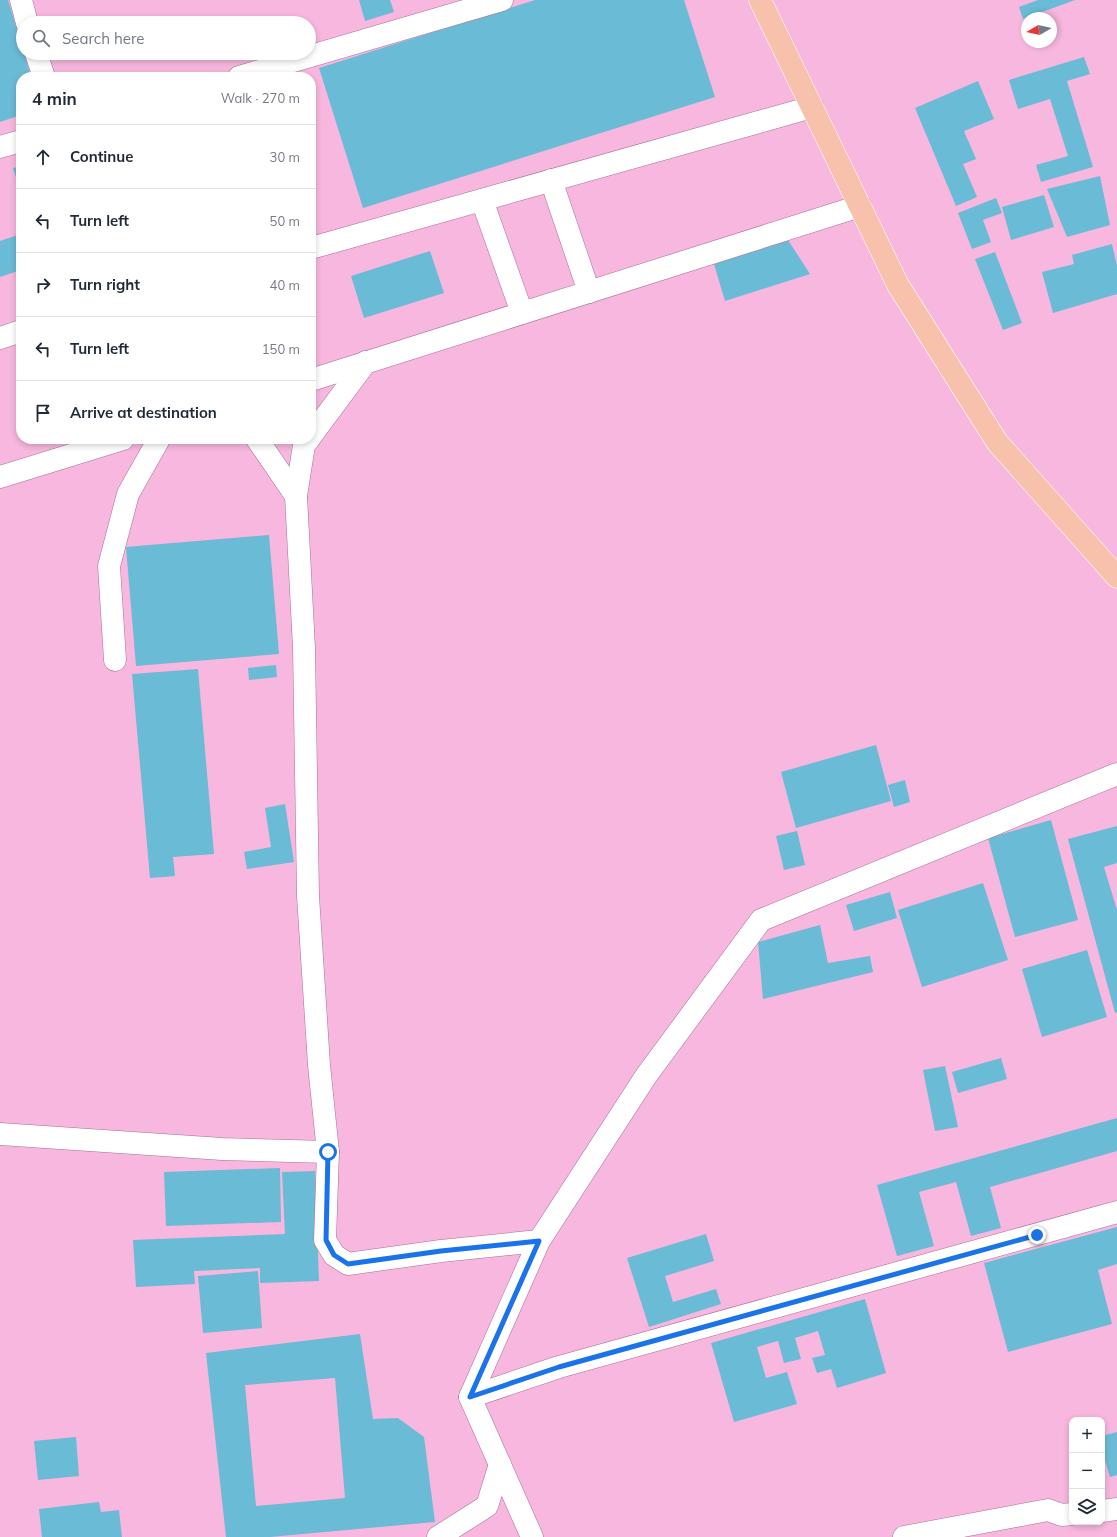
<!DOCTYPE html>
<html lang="en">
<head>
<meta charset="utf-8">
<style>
	:root { --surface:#fff; --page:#f6f6f7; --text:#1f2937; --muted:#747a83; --line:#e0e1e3 }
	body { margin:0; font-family:Mulish,sans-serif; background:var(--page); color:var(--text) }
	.controls { position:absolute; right:12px; bottom:12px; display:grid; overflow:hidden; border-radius:8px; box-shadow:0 2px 6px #0003 }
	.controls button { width:36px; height:36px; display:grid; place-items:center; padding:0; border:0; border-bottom:1px solid var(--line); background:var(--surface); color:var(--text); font:20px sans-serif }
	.compass { position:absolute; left:1021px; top:12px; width:36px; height:36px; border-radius:50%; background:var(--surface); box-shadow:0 2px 6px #0003; rotate:261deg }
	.stop { position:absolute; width:12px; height:12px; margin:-9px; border:3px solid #1a73e8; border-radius:50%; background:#fff }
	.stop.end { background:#1a73e8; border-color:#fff; box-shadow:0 1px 4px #0008 }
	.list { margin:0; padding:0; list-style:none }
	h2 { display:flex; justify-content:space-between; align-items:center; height:52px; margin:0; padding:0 16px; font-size:17px }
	h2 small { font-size:13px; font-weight:400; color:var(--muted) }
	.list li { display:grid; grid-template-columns:26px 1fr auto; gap:12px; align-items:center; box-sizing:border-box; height:64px; padding:0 16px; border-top:1px solid var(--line) }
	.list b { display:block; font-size:15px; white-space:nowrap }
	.list em { font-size:13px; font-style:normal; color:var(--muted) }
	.icon { flex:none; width:22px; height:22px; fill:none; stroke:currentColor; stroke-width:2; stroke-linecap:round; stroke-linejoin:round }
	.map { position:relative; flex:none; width:1117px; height:1537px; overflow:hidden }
	.search { position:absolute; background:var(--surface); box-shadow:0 2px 6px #0003; left:16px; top:16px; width:300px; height:44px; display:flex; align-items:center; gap:10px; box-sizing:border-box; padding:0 14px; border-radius:22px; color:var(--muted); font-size:15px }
	.panel { position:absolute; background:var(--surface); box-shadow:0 2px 6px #0003; left:16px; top:72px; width:300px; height:372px; border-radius:16px }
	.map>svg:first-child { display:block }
	.building { fill:#6abbd6; fill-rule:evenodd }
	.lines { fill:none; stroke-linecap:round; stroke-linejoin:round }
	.minor-casing { stroke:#a96f93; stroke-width:23 }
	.primary-casing { stroke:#fff; stroke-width:23 }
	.minor { stroke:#fff; stroke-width:22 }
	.primary { stroke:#f7c1ac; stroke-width:22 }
	.route { stroke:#1a73e8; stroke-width:5 }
</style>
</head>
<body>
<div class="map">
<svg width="1117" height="1537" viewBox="0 0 1117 1537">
	<rect width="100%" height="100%" fill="#f7b7de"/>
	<g class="building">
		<polygon points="0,0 8,0 23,49 23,53 24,53 31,77 21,77 21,115 0,122"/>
		<polygon points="359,0 390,0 394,12 365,21"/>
		<polygon points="535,0 684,0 715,97 363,208 319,68"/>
		<polygon points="1038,0 1075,0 1023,19 1019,7"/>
		<polygon points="1084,57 1090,74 1067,81 1093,167 1041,182 1036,165 1068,156 1050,99 1018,109 1009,80"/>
		<polygon points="978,81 994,119 964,131 976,159 963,164 977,197 956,206 915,108"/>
		<polygon points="21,166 21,193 13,168"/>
		<polygon points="1100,176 1110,225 1067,237 1047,189"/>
		<polygon points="1044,195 1054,227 1011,240 1002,207"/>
		<polygon points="996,198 1002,213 983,220 991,242 972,249 958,213"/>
		<polygon points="21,234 21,270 0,277 0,241"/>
		<polygon points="788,240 810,274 725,301 714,264"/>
		<polygon points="1112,244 1117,266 1117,294 1053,313 1042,272 1074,264 1072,255"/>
		<polygon points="430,251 444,293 364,318 351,276"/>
		<polygon points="995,252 1022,323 1003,330 975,259"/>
		<polygon points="269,535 279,654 136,666 126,547"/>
		<polygon points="276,665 277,677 249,680 248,668"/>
		<polygon points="198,669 214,854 173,857 175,876 150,878 132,674"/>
		<polygon points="876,745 891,801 796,828 781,772"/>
		<polygon points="905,780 910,802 894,807 888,785"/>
		<polygon points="285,804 294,862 247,869 244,852 271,847 265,808"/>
		<polygon points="1051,820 1078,920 1015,937 988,838"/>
		<polygon points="1117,826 1117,863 1104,867 1117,910 1117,1012 1115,1013 1068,839"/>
		<polygon points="797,831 805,865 784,870 776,836"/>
		<polygon points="983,883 1008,960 922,987 898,910"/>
		<polygon points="890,892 897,918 854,931 846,905"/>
		<polygon points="820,925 828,963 870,956 873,972 763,999 758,942"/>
		<polygon points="1087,950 1107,1017 1042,1037 1022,969"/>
		<polygon points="1001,1058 1007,1079 958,1093 952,1072"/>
		<polygon points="945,1066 958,1127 935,1131 923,1070"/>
		<polygon points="1117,1118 1117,1151 990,1187 1001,1228 971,1236 956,1182 919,1192 934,1246 897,1256 877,1185"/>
		<polygon points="280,1168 281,1222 166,1226 164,1172"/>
		<polygon points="315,1171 319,1281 260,1283 260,1268 194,1271 195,1284 136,1287 133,1240 285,1234 282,1172"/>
		<polygon points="1117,1227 1117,1264 1098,1270 1112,1324 1008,1352 984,1263"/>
		<polygon points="706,1234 714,1261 665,1276 673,1302 716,1289 721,1304 649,1327 627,1258"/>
		<polygon points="258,1271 262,1328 203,1333 198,1276"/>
		<polygon points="865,1299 886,1373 837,1388 831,1369 817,1373 812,1358 825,1355 818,1331 795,1338 801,1359 784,1363 778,1341 757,1347 766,1378 787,1372 797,1404 734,1422 711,1343"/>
		<path d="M 360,1334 L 373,1419 L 398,1418 L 424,1437 L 435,1522 L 270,1537 L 226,1537 L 206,1353 ZM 335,1378 L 345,1498 L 256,1506 L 245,1385 Z"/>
		<polygon points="1117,1432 1117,1475 1110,1477 1102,1451 1102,1436"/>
		<polygon points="76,1437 79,1476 38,1480 34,1441"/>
		<polygon points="99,1502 101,1512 119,1510 122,1537 42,1537 39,1509"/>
	</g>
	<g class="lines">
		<defs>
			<g id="minor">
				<polyline points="21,0 27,23"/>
				<polyline points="36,53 44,77"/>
				<polyline points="239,77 502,0"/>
				<polyline points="0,147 21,141"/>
				<polyline points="551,180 589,292"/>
				<polyline points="482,200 522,313"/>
				<polyline points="311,248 812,107"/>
				<polyline points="0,338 21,331"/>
				<polyline points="311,380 860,206"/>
				<polyline points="311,436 366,362"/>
				<polyline points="257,439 296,496 304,648 308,896 319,1065 328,1152"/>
				<polyline points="0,477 123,439"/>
				<polyline points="296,496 304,445 309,439"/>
				<polyline points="115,660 109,566 128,494 159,439"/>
				<polyline points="0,1134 222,1149 328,1152 325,1240 334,1255 348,1264 441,1251 539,1241"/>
				<polyline points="470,1397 559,1367 1117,1212"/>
				<polyline points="1102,1511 1117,1509"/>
				<polyline points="438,1537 487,1506 500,1464"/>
				<polyline points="532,1537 470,1397 539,1241 646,1076 761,920 1117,774"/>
				<polyline points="904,1537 1048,1510 1062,1515 1072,1514"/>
			</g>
			<polyline id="primary" points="760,0 898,285 997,442 1117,577"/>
		</defs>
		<use href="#minor" class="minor-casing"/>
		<use href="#primary" class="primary-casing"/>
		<use href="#minor" class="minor"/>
		<use href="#primary" class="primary"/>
	</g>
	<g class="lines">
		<polyline class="route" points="328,1152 326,1240 334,1255 348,1264 441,1251 539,1241 470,1397 559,1367 1037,1235"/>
	</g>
</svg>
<div class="controls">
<button>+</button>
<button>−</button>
<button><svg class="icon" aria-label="layers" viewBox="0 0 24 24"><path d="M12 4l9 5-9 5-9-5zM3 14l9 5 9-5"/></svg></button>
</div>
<svg class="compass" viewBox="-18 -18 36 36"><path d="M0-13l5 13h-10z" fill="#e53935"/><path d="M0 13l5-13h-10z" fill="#747a83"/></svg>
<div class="stop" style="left:328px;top:1152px"></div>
<div class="stop end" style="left:1037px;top:1235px"></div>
<div class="search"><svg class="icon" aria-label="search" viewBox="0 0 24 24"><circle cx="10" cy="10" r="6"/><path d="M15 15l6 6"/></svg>Search here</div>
<section class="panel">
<h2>4 min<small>Walk · 270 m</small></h2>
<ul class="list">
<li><svg class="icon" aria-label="ahead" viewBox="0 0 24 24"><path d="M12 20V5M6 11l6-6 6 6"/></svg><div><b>Continue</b></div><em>30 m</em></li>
<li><svg class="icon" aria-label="left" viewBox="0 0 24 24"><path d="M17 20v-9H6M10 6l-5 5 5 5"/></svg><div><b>Turn left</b></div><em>50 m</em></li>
<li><svg class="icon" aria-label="right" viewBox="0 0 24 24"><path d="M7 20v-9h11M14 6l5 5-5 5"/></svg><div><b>Turn right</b></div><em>40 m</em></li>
<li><svg class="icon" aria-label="left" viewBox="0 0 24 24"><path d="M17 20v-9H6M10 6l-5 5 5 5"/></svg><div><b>Turn left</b></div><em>150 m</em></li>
<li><svg class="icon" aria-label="arrive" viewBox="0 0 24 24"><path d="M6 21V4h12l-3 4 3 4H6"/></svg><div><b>Arrive at destination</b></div></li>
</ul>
</section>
</div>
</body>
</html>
